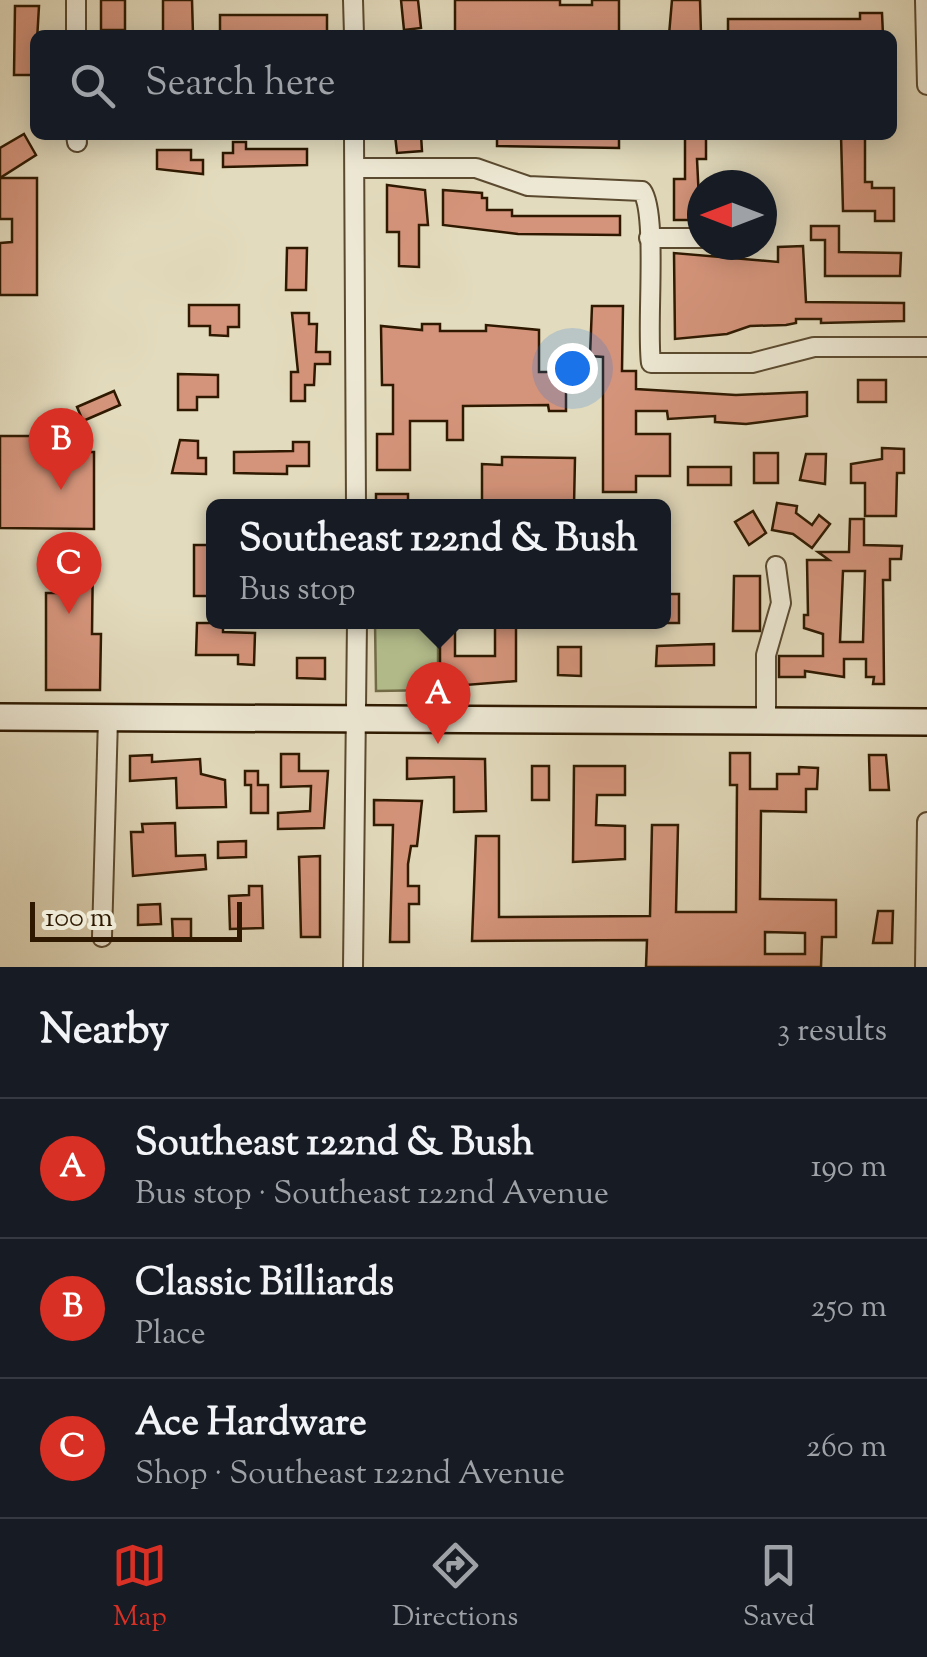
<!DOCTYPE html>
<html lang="en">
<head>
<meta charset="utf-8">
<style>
	:root { --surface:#171b24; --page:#20242c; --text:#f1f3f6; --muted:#9ea1a6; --line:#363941; --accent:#d93025 }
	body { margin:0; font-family:"Sorts Mill Goudy",serif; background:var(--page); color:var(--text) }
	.compass { position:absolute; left:687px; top:170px; width:90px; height:90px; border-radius:50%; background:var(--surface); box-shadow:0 5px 25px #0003; rotate:270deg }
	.scale { position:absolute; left:30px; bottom:25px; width:212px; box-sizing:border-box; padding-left:10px; border:5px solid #2e1900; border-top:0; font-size:28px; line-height:35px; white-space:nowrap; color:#2e1900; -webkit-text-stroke:8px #ede8d4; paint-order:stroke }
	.you { position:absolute; left:572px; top:368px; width:35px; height:35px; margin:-25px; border:8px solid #fff; border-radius:50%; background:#1a73e8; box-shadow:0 0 0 15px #1a73e833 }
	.badge { display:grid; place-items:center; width:65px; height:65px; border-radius:50%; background:var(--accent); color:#fff; font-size:32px; font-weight:700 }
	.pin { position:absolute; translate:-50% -82px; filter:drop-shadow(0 2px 5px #0008) }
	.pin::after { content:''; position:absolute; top:52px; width:35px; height:30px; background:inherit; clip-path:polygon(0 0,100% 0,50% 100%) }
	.popup { position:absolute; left:206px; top:499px; width:465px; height:130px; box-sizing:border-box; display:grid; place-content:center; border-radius:15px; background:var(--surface); filter:drop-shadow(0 2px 8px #0005); font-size:32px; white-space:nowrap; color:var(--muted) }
	.popup b { font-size:38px; color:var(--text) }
	.popup::after { content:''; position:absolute; left:50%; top:100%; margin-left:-20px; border:20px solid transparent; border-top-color:var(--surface) }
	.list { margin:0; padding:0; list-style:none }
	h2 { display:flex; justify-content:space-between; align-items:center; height:130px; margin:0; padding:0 40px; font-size:42px }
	h2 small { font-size:32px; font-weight:400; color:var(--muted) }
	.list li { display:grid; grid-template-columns:65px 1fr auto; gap:30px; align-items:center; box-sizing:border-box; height:140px; padding:0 40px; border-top:2px solid var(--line) }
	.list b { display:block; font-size:38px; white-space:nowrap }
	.list p { margin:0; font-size:32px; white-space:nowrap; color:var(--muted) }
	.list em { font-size:32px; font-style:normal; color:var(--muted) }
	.icon { flex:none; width:55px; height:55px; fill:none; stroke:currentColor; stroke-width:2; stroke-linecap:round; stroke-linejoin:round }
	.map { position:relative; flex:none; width:927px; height:967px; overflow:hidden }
	.search { position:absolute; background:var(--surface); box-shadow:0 5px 25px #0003; left:30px; right:30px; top:30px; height:110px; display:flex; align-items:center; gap:25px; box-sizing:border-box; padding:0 35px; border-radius:15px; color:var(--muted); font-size:38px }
	.sheet { height:550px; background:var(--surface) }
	nav { display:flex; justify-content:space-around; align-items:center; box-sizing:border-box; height:140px; border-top:2px solid var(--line); background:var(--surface); font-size:28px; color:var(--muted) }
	nav a { display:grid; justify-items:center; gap:5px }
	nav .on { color:var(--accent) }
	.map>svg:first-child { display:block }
	.green { fill:#b5c08f; stroke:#726c48; stroke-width:2.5 }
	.building { fill:#d4947b; stroke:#2e1900; stroke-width:2.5; fill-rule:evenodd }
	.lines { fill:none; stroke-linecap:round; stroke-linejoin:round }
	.minor-casing { stroke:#5b4a2f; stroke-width:22 }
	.secondary-casing { stroke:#2e1900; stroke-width:30 }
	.minor { stroke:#ede8d4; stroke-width:18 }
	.secondary { stroke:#ede8d4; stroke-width:25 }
</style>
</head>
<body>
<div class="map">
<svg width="927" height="967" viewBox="0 0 927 967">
	<rect width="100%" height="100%" fill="#e3dbbd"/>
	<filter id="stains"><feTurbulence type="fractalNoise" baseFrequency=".002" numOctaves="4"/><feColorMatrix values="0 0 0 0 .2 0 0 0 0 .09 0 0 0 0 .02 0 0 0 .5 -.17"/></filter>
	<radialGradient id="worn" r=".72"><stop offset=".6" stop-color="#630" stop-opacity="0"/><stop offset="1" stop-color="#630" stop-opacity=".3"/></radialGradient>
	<polygon class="green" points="375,622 438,622 438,690 376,691"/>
	<g class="building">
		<rect x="101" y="0" width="24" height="30"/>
		<polygon points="163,0 192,0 193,35 163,35"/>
		<polygon points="401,0 418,0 421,28 404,30"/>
		<polygon points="455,0 560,0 560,5 592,5 592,0 619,0 619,35 455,35"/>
		<polygon points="672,0 700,0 701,34 669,35"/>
		<polygon points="15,6 39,6 35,75 14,75"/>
		<polygon points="860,13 882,13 883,35 728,35 728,19 860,19"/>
		<rect x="220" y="15" width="107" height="20"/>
		<polygon points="24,134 36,155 0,178 0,148"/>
		<polygon points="395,135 421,135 422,151 397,153"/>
		<polygon points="497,135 619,135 619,148 497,146"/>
		<polygon points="685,135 706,135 706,159 697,159 700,220 674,220 674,179 685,179"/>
		<polygon points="841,135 865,135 865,182 872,182 872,188 894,188 894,221 875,221 875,211 843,211"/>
		<polygon points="233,142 246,142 246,149 307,149 307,165 223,167 223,153 233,153"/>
		<polygon points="157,150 191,150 191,160 203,160 203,174 157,169"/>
		<polygon points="0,178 37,178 37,295 0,295 0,243 12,242 12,219 0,219"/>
		<polygon points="387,185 425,190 428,225 419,225 419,267 399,266 399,232 387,232"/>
		<polygon points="443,190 482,193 482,198 487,198 487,210 512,210 512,216 620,216 620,235 518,234 443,225"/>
		<polygon points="811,226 839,226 839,252 901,253 900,276 825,276 825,240 811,240"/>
		<polygon points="803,246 806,302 904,303 904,321 821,323 821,319 796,319 796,323 786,325 750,326 727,334 675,339 674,253 778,262 778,247"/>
		<polygon points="287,248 307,248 306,290 286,290"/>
		<polygon points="189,305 239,305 239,327 228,327 228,336 210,335 210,326 189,326"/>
		<polygon points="592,306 623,306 622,371 636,371 636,389 736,395 807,392 807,416 746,424 715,422 715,416 668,419 667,411 636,411 636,434 670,434 670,476 636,476 636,492 603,492 603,357 590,356"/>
		<polygon points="292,313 309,313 309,324 317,324 316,352 330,352 330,364 315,364 314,385 305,385 305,401 291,401 291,372 298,372"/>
		<polygon points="422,324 440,324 440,331 486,331 486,325 539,330 539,372 566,372 566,411 549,411 548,405 463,406 463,440 447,440 447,421 410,421 410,470 377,470 377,434 393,434 393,385 382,385 381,326 422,330"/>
		<polygon points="178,374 218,375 218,397 197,397 197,410 178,410"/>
		<rect x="858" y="380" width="28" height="22"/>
		<polygon points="114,391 120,405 83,421 77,407"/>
		<polygon points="0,436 58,436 58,452 94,452 94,529 0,528"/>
		<polygon points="180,440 198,441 198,458 206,458 206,474 172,473"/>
		<polygon points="293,442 309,442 309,466 287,466 287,474 234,473 234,452 293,451"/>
		<polygon points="882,448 904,449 904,473 897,473 896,516 865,516 865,483 851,483 851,464 882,459"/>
		<rect x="754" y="453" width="24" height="30"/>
		<polygon points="806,454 826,454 825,484 800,480"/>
		<polygon points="502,457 575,458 574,506 482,506 482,464 502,465"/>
		<rect x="688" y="467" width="43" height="18"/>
		<rect x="376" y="494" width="32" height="12"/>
		<polygon points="777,503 797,506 796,513 812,525 819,515 830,524 812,548 793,534 772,530"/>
		<polygon points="753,511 766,533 749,545 735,522"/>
		<path d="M 850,519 L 864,519 L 864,545 L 902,546 L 901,559 L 890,559 L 890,580 L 883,580 L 884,684 L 873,684 L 874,677 L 866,677 L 866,659 L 844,659 L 844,677 L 805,671 L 805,677 L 779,677 L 779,656 L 823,656 L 823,634 L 804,628 L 804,615 L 808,615 L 807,560 L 829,560 L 818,552 L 849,552 ZM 843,571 L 865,571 L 863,642 L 840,642 Z"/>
		<rect x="194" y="545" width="19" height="51"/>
		<polygon points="73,551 93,551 92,634 101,634 100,690 46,690 46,593 73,593"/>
		<polygon points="734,576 760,576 760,631 733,631"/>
		<rect x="663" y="594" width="16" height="29"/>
		<polygon points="495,622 516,622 516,681 440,687 440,626 455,626 455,656 495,656"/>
		<polygon points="197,623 223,623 223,632 255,633 254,665 238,664 238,655 196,655"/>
		<polygon points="714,644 714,665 656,666 657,646"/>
		<polygon points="558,647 581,647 581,676 558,675"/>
		<polygon points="297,658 325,658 325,679 297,678"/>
		<path d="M 730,753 L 750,753 L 750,789 L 777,789 L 777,774 L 799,774 L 799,767 L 818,768 L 817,789 L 806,789 L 806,812 L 761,811 L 760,899 L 836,900 L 836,937 L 822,937 L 821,967 L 646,967 L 647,940 L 472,941 L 476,836 L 499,836 L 499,917 L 650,916 L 652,825 L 678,825 L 676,912 L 736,912 L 737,785 L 730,785 ZM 765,932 L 805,933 L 805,954 L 765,954 Z"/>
		<polygon points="281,754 299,754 299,771 328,771 324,828 278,829 278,813 310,811 311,786 281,787"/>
		<polygon points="152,755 152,762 200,759 201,774 225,780 226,807 177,808 176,778 130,781 130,756"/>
		<polygon points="869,755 886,755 889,790 870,790"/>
		<polygon points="407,758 485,759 486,811 454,812 454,777 407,779"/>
		<rect x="532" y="766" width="17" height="34"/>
		<polygon points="574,766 625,766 625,795 597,795 596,825 625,826 625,859 573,862"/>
		<polygon points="245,771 258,771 258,785 268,785 268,813 251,813 251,785 245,785"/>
		<polygon points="374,800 422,801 417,846 411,846 408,864 408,886 419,886 419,904 409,904 409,942 390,942 393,825 374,825"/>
		<polygon points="175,823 176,856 205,855 206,869 133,876 131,832 143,832 142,824"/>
		<polygon points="246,841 246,857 218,858 218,842"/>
		<polygon points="320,856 320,937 301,937 299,857"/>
		<polygon points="249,886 262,886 263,928 230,929 229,896 249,895"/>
		<polygon points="160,904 161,924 138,925 138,905"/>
		<polygon points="878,911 893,911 892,943 873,943"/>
		<polygon points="172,919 191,919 191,939 173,939"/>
	</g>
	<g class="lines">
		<defs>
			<g id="minor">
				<polyline points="76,0 76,35"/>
				<polyline points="353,0 354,35"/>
				<polyline points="925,0 927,85"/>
				<polyline points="76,135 77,142"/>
				<polyline points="354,135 356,507"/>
				<path d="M 355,168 L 476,168 L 528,186 L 642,191 C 658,213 646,327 651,363 L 752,363 L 814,347 L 927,347"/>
				<polyline points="649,238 702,238"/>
				<polyline points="766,721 766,655 781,603 776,566"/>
				<polyline points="102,937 108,718"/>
				<polyline points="353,967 357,622"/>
				<polyline points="925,967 927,822"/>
			</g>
			<polyline id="secondary" points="0,717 927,722"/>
		</defs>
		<use href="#minor" class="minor-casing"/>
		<use href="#secondary" class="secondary-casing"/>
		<use href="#minor" class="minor"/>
		<use href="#secondary" class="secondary"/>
	</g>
	<rect width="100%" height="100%" filter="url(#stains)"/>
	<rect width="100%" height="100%" fill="url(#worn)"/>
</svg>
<svg class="compass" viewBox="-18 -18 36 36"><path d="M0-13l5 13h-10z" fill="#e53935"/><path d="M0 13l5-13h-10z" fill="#9ea1a6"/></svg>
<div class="scale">100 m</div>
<div class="you"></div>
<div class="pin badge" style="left:438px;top:744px">A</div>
<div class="popup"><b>Southeast 122nd &amp; Bush</b>Bus stop</div>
<div class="pin badge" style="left:61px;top:490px">B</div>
<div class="pin badge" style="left:69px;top:614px">C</div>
<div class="search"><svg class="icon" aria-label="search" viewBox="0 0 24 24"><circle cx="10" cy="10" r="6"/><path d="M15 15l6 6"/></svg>Search here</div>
</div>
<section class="sheet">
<h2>Nearby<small>3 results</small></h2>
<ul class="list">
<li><span class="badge">A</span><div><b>Southeast 122nd &amp; Bush</b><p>Bus stop · Southeast 122nd Avenue</p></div><em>190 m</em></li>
<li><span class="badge">B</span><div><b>Classic Billiards</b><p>Place</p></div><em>250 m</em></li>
<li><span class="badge">C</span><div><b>Ace Hardware</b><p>Shop · Southeast 122nd Avenue</p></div><em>260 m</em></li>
</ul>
</section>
<nav>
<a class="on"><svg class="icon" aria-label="map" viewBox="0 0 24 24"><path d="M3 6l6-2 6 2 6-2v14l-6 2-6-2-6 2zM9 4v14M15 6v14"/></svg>Map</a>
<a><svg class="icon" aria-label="directions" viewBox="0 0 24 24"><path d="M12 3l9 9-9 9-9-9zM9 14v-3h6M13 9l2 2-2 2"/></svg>Directions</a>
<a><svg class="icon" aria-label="saved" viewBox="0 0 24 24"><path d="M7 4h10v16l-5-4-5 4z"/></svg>Saved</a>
</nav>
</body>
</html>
